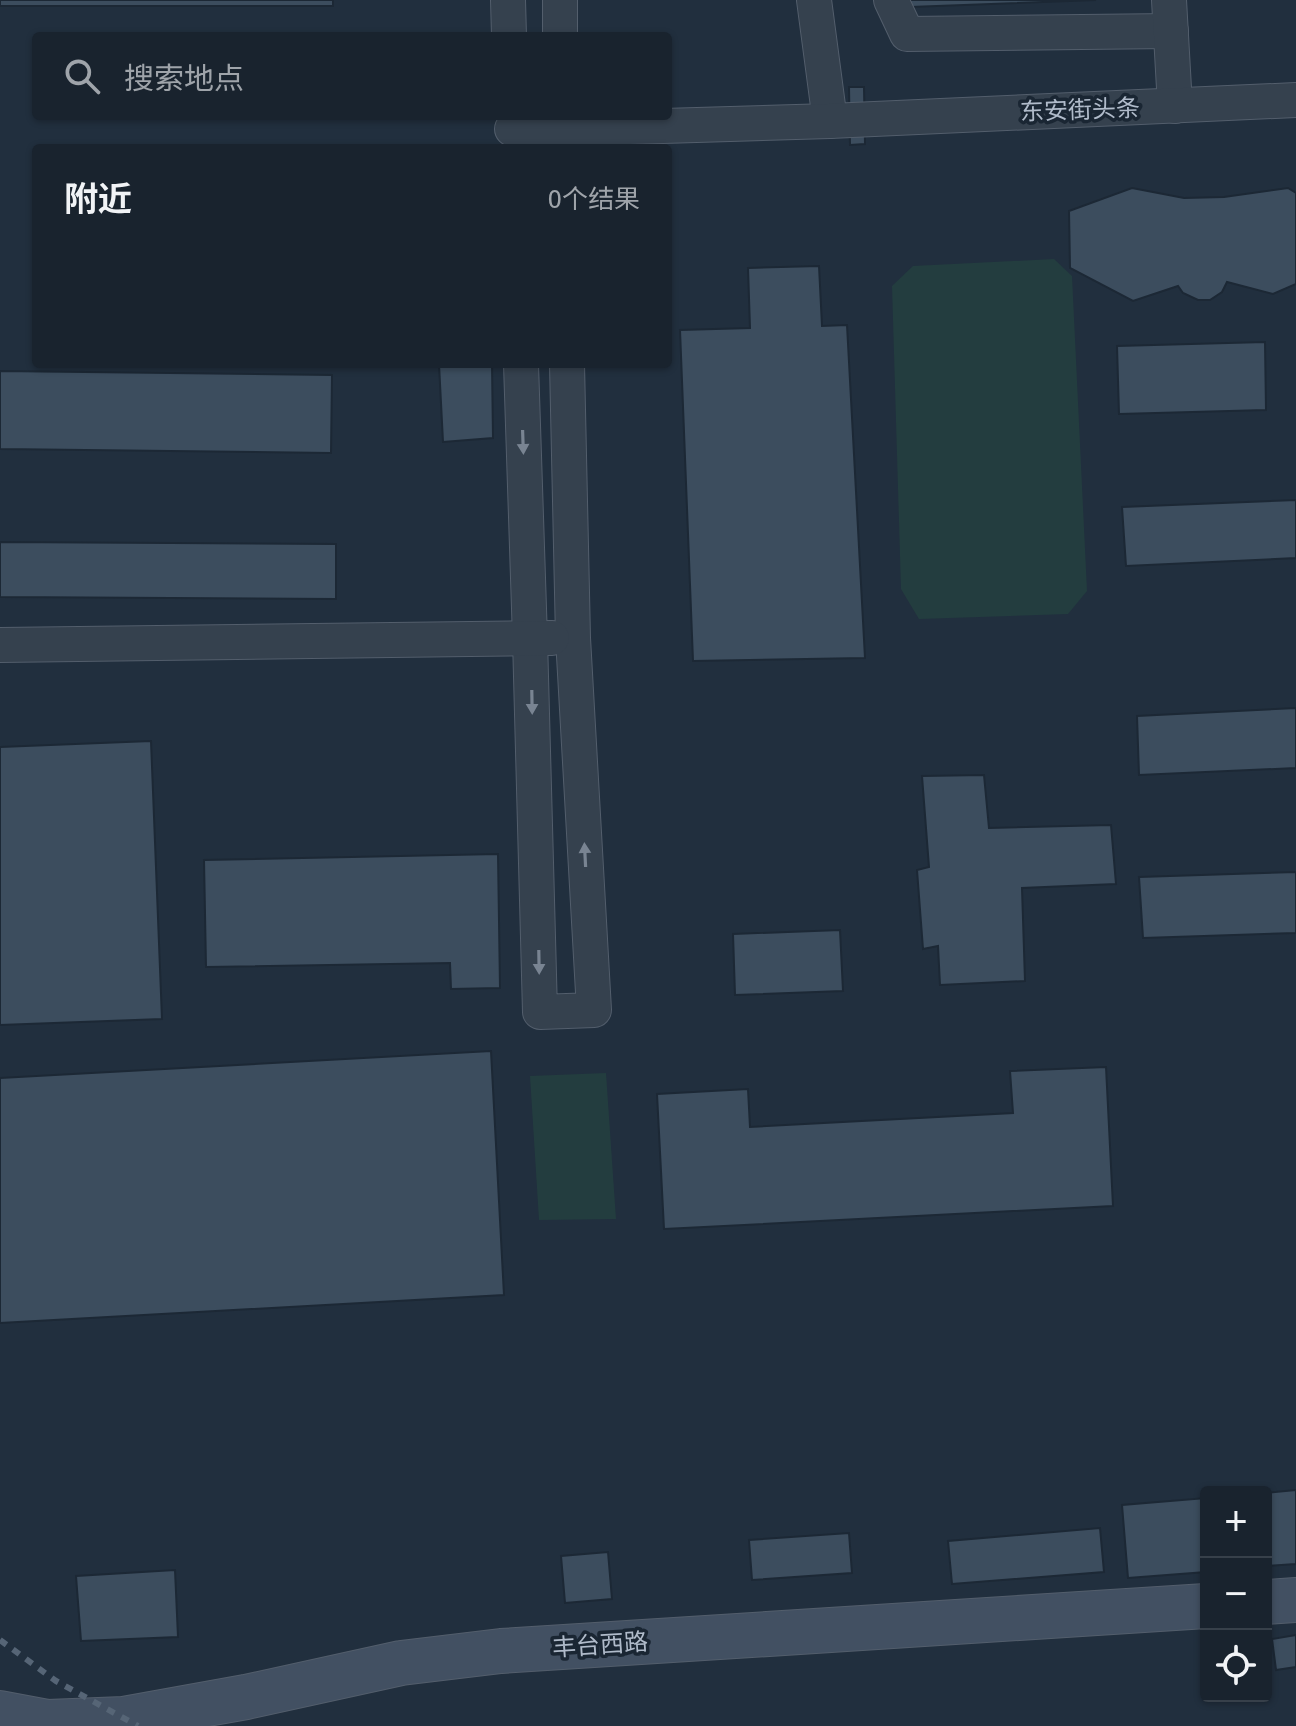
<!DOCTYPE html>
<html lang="zh">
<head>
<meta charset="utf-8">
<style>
	:root { --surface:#19232e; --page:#262f3a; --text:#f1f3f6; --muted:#9fa4aa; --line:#37404a }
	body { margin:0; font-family:"Fira Sans","Noto Sans SC",sans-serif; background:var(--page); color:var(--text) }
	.controls { position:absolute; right:24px; bottom:24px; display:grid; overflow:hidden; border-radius:8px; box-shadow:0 2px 6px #0004 }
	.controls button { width:72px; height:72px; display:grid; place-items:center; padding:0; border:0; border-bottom:2px solid var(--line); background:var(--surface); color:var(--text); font:40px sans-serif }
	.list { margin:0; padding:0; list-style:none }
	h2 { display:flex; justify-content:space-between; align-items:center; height:104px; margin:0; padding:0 32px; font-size:34px }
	h2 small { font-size:26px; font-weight:400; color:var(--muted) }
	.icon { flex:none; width:44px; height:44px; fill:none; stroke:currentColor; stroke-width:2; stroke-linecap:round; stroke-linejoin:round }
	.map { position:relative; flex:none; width:1296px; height:1726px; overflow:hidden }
	.search { position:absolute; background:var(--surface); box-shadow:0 2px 6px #0004; left:32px; top:32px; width:640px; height:88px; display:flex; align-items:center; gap:20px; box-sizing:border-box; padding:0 28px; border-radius:8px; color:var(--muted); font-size:30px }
	.panel { position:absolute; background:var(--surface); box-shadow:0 2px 6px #0004; left:32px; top:144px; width:640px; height:224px; border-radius:8px }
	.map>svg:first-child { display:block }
	.green { fill:#233d3f }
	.building { fill:#3c4d5e; stroke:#1c2835; stroke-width:2 }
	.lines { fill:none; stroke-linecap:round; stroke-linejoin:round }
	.minor-casing { stroke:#535e6c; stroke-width:36 }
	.secondary-casing { stroke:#535e6c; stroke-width:46 }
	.minor { stroke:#35414e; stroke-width:34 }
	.secondary { stroke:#425062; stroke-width:44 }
	.rail { stroke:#566576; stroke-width:6; stroke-dasharray:8 8; stroke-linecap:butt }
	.oneway { fill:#798492 }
	.labels { text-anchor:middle; stroke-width:7; stroke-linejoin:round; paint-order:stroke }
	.street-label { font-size:24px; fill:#b0bbca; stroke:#1a2633 }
</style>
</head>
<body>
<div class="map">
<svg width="1296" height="1726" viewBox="0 0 1296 1726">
	<rect width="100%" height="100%" fill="#212f3e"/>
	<g class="green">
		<polygon points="1054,259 1072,276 1087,591 1068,614 919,619 901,589 892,286 913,266"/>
		<polygon points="606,1073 616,1219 539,1220 530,1076"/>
	</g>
	<g class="building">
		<rect x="0" y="0" width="333" height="6"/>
		<polygon points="910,0 1096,0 910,7"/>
		<polygon points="849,87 864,87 865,144 850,145"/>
		<polygon points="1132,188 1184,198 1224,197 1288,188 1296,193 1296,284 1273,294 1227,282 1222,292 1210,300 1198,300 1183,293 1178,286 1133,301 1070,268 1069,211"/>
		<polygon points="819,266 822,326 847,325 865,658 693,661 680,330 750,328 748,268"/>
		<polygon points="1265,342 1266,410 1119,414 1117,346"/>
		<polygon points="439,364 492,364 493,438 443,442"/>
		<polygon points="0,371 332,375 331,453 0,449"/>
		<polygon points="1296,500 1296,558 1126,566 1122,507"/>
		<polygon points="0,542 336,544 336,599 0,597"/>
		<polygon points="1296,708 1296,768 1139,775 1137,716"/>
		<polygon points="151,741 162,1019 0,1025 0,747"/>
		<polygon points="984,775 989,828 1111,825 1116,884 1022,888 1025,981 940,985 938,946 923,949 917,870 929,867 922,776"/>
		<polygon points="498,854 500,988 451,989 450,963 206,967 204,860"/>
		<polygon points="1296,872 1296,933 1143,938 1139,877"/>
		<polygon points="840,930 843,991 735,995 733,934"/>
		<polygon points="491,1051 504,1295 0,1323 0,1078"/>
		<polygon points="1106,1067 1113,1206 664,1229 657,1094 748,1089 750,1127 1013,1113 1010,1071"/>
		<polygon points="1296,1490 1296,1564 1266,1566 1266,1493"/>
		<polygon points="1206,1498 1206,1572 1128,1578 1122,1505"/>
		<polygon points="1100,1528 1104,1572 952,1584 948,1541"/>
		<polygon points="849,1533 852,1573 752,1580 749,1540"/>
		<polygon points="608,1552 612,1599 565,1603 561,1556"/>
		<polygon points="175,1570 178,1637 81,1641 76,1576"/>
		<polygon points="1296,1635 1296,1667 1276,1670 1272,1639"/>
	</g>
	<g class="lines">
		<defs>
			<g id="minor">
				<polyline points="508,0 509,36"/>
				<polyline points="560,0 560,36"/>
				<polyline points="814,0 830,121"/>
				<polyline points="891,0 907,34 1171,31"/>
				<polyline points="1169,0 1175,106"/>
				<polyline points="512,129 562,129 830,121 1296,100"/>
				<polyline points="521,364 530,639 540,1012 594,1010 573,638 567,364"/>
				<polyline points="0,645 552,638"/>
			</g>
			<g id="secondary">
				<polyline points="1266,1602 1296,1600"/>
				<polyline points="0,1713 48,1722 124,1719 246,1697 401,1663 501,1651 1206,1606"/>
			</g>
		</defs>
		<use href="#minor" class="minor-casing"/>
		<use href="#secondary" class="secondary-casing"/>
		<use href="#minor" class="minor"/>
		<use href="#secondary" class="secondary"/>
		<polyline class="rail" points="0,1640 56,1681 138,1726"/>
	</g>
	<defs><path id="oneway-solid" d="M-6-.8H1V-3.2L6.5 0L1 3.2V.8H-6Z" transform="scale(2)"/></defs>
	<g class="oneway">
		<use href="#oneway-solid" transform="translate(523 442) rotate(88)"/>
		<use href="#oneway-solid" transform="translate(532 702) rotate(89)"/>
		<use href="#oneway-solid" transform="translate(585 855) rotate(-93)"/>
		<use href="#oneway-solid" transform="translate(539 962) rotate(89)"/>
	</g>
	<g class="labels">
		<g class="street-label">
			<text transform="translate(1080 110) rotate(-2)" y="8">东安街头条</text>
			<text transform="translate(600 1645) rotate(-4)" y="8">丰台西路</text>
		</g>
	</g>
</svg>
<div class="controls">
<button>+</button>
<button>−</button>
<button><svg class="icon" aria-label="locate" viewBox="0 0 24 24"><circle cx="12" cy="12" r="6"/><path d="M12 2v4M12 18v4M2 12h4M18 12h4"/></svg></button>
</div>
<div class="search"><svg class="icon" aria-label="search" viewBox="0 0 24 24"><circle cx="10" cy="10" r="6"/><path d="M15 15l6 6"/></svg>搜索地点</div>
<section class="panel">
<h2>附近<small>0个结果</small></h2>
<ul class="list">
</ul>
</section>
</div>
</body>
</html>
